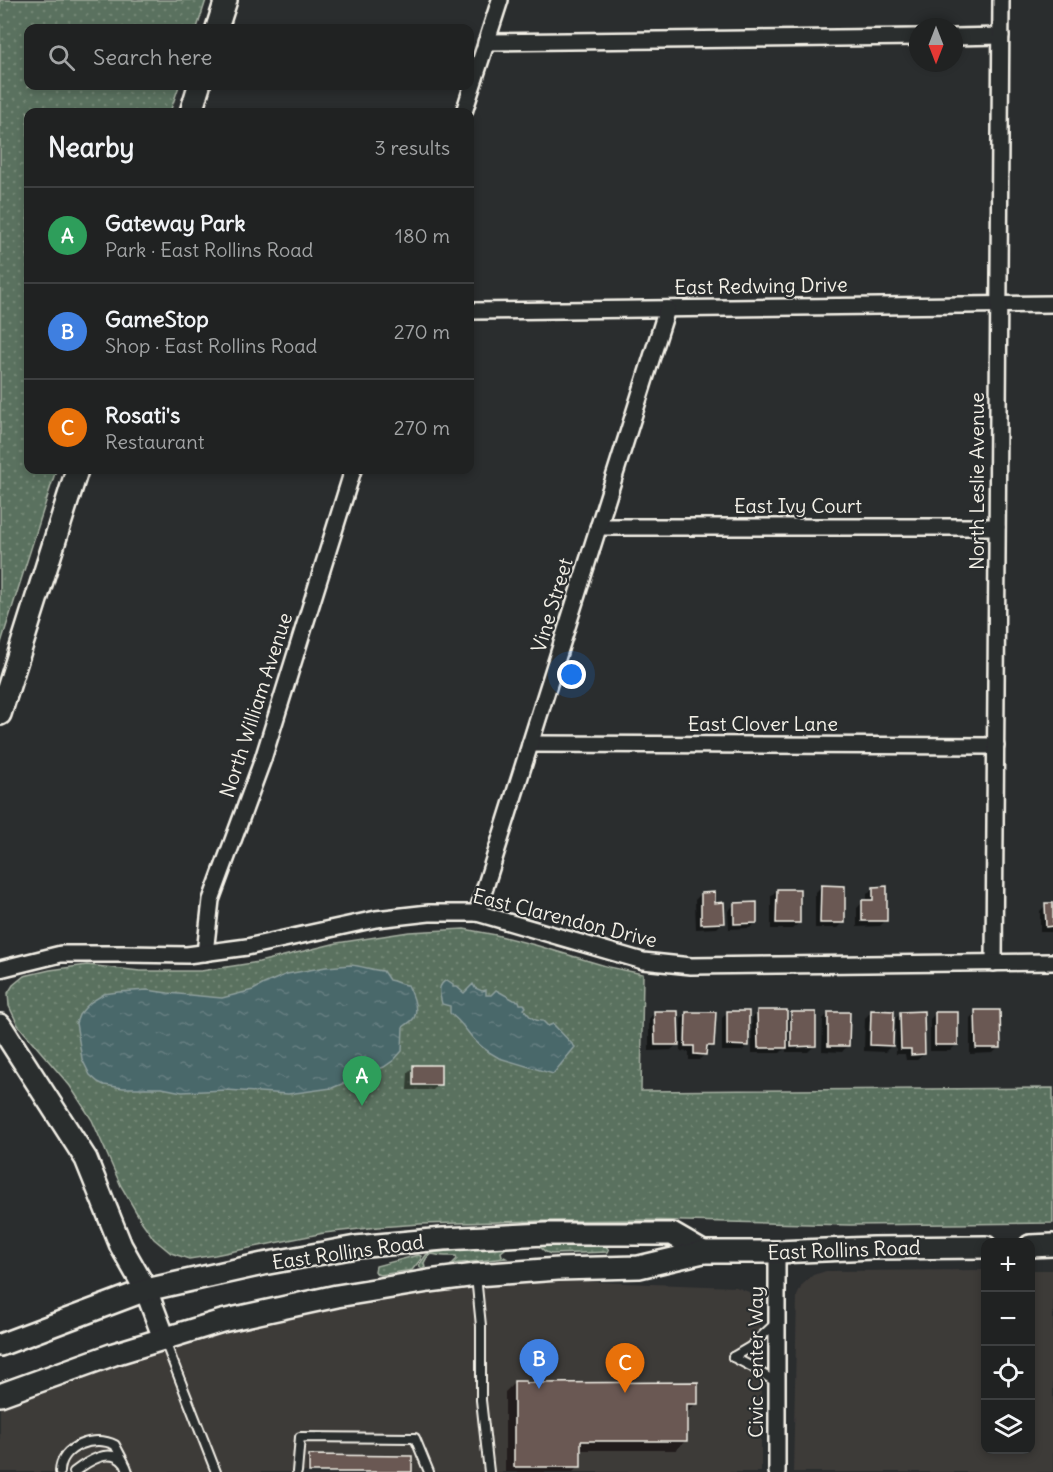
<!DOCTYPE html>
<html lang="en">
<head>
<meta charset="utf-8">
<style>
	:root { --surface:#202222; --page:#282a2a; --text:#f1f3f6; --muted:#a2a4a5; --line:#3d3f40; --accent:#8c9099 }
	body { margin:0; font-family:Delius,sans-serif; background:var(--page); color:var(--text) }
	.controls { position:absolute; right:18px; bottom:18px; display:grid; overflow:hidden; border-radius:12px; box-shadow:0 3px 9px #0003 }
	.controls button { width:54px; height:54px; display:grid; place-items:center; padding:0; border:0; border-bottom:2px solid var(--line); background:var(--surface); color:var(--text); font:30px sans-serif }
	.compass { position:absolute; left:909px; top:18px; width:54px; height:54px; border-radius:50%; background:var(--surface); box-shadow:0 3px 9px #0003; rotate:180deg }
	.you { position:absolute; left:572px; top:675px; width:21px; height:21px; margin:-15px; border:4px solid #fff; border-radius:50%; background:#1a73e8; box-shadow:0 0 0 9px #1a73e833 }
	.badge { display:grid; place-items:center; width:39px; height:39px; border-radius:50%; background:var(--accent); color:#fff; font-size:20px; font-weight:700 }
	.pin { position:absolute; translate:-50% -50px; filter:drop-shadow(0 2px 3px #0008) }
	.pin::after { content:''; position:absolute; top:32px; width:21px; height:18px; background:inherit; clip-path:polygon(0 0,100% 0,50% 100%) }
	.list { margin:0; padding:0; list-style:none }
	h2 { display:flex; justify-content:space-between; align-items:center; height:78px; margin:0; padding:0 24px; font-size:26px }
	h2 small { font-size:20px; font-weight:400; color:var(--muted) }
	.list li { display:grid; grid-template-columns:39px 1fr auto; gap:18px; align-items:center; box-sizing:border-box; height:96px; padding:0 24px; border-top:2px solid var(--line) }
	.list b { display:block; font-size:22px; white-space:nowrap }
	.list p { margin:0; font-size:20px; white-space:nowrap; color:var(--muted) }
	.list em { font-size:20px; font-style:normal; color:var(--muted) }
	.icon { flex:none; width:33px; height:33px; fill:none; stroke:currentColor; stroke-width:2; stroke-linecap:round; stroke-linejoin:round }
	.map { position:relative; flex:none; width:1053px; height:1472px; overflow:hidden }
	.search { position:absolute; background:var(--surface); box-shadow:0 3px 9px #0003; left:24px; top:24px; width:450px; height:66px; display:flex; align-items:center; gap:15px; box-sizing:border-box; padding:0 21px; border-radius:12px; color:var(--muted); font-size:22px }
	.panel { position:absolute; background:var(--surface); box-shadow:0 3px 9px #0003; left:24px; top:108px; width:450px; height:366px; border-radius:12px }
	.map>svg:first-child { display:block }
	.built { fill:#3d3a39 }
	.grass { fill:url(#grass-dots); stroke:#a7b1a3; stroke-width:1.5 }
	.water { fill:url(#water-ripples); stroke:#8e9f9d; stroke-width:1.5 }
	.shadow { fill:#0007 }
	.building { fill:#6a5953; stroke:#f4f1e8; stroke-width:1.5 }
	.lines { fill:none; stroke-linecap:round; stroke-linejoin:round }
	.service-casing { stroke:#f4f1e8; stroke-width:12 }
	.minor-casing { stroke:#f4f1e8; stroke-width:20 }
	.secondary-casing { stroke:#f4f1e8; stroke-width:26 }
	.service { stroke:#2a2d2e; stroke-width:8 }
	.minor { stroke:#2a2d2e; stroke-width:15 }
	.secondary { stroke:#2a2d2e; stroke-width:21 }
	.labels { text-anchor:middle; stroke-width:4.5; stroke-linejoin:round; paint-order:stroke }
	.street-label { font-size:20px; fill:#f4f1e8; stroke:#2a2d2e }
</style>
</head>
<body>
<div class="map">
<svg width="1053" height="1472" viewBox="0 0 1053 1472">
	<defs>
		<pattern id="grass-dots" width="8" height="8" patternUnits="userSpaceOnUse" patternTransform="scale(1.5)"><rect width="8" height="8" fill="#5a715e"/><path d="M2 2h.1M6 6h.1" fill="none" stroke="#728675" stroke-width="1.8" stroke-linecap="round"/></pattern>
		<pattern id="water-ripples" width="26" height="14" patternUnits="userSpaceOnUse" patternTransform="scale(1.5)"><rect width="26" height="14" fill="#4a686b"/><path d="M2 4q2-2 4 0t4 0M15 11q2-2 4 0t4 0" fill="none" stroke="#657e80"/></pattern>
	</defs>
	<rect width="100%" height="100%" fill="#2a2d2e"/>
	<filter id="ink" filterUnits="userSpaceOnUse"><feTurbulence type="fractalNoise" baseFrequency=".0167" numOctaves="2"/><feDisplacementMap in="SourceGraphic" scale="12" xChannelSelector="R" yChannelSelector="G"/><feConvolveMatrix kernelMatrix="1 2 1 2 8 2 1 2 1" color-interpolation-filters="sRGB"/></filter>
	<g filter="url(#ink)">
		<g class="built">
			<polygon points="985,1270 986,1450 1030,1450 1031,1270 1053,1270 1053,1472 793,1472 797,1296 802,1285 813,1275 826,1271"/>
			<polygon points="537,1279 624,1283 736,1287 749,1292 757,1313 761,1336 761,1472 0,1472 0,1398 248,1320 440,1290"/>
		</g>
		<g class="grass">
			<polygon points="0,0 206,0 197,28 28,28 28,86 179,86 170,112 28,112 28,470 56,470 0,646"/>
			<polygon points="464,929 496,935 535,945 609,967 643,974 641,1091 1053,1088 1053,1223 850,1225 642,1220 540,1221 420,1224 378,1227 324,1233 215,1255 189,1259 171,1253 154,1239 142,1222 121,1186 92,1120 70,1086 18,1025 9,1006 8,993 13,985 24,976 50,970 87,965 140,971 201,971 259,962 337,943 409,932"/>
			<polygon points="542,1244 604,1244 609,1250 608,1252 551,1254 546,1252 540,1247"/>
			<path d="M 509,1246 L 501,1252 L 502,1256 L 506,1258 L 452,1264 L 457,1259 L 456,1256 C 452,1256 449,1256 445,1256 C 434,1256 430,1249 424,1263 L 425,1268 L 421,1268 L 419,1265 L 426,1255 L 430,1253 L 475,1248 Z"/>
			<polygon points="418,1255 421,1256 421,1259 412,1270 380,1275 377,1274 375,1271 376,1266"/>
		</g>
		<g class="water">
			<path d="M 351,965 C 362,966 372,970 383,971 L 389,980 C 396,981 401,985 408,985 C 412,993 419,1009 414,1018 C 412,1021 406,1025 403,1027 L 402,1051 L 394,1060 L 384,1067 L 332,1088 L 288,1094 L 226,1090 L 182,1092 L 162,1088 L 123,1088 L 104,1085 L 98,1082 L 90,1075 L 82,1059 L 76,1023 L 79,1015 L 85,1008 L 91,1002 L 104,994 L 118,992 L 147,990 L 168,993 L 222,998 L 253,990 L 264,984 L 287,974 L 326,967 Z"/>
			<path d="M 447,980 L 453,984 L 453,987 L 457,987 L 464,993 L 473,984 L 475,988 L 482,991 L 486,990 L 486,995 L 491,995 L 496,990 L 514,1000 L 519,1001 L 520,1004 L 524,1004 L 526,1007 L 524,1009 C 529,1016 533,1021 543,1021 L 548,1026 L 553,1024 L 575,1047 L 553,1074 L 499,1058 C 488,1052 478,1045 471,1036 C 463,1026 460,1021 450,1013 L 450,1006 L 442,1004 C 440,995 436,985 447,980 Z"/>
		</g>
		<g class="shadow">
			<polygon points="821,887 844,922 838,928 815,928 815,893"/>
			<polygon points="873,888 886,920 880,926 857,927 857,908 863,902 867,901 867,894"/>
			<polygon points="777,890 799,923 792,929 771,929 771,896"/>
			<polygon points="701,894 713,904 723,922 717,928 696,929 695,900"/>
			<polygon points="1053,904 1053,932 1040,932 1040,911 1046,905"/>
			<polygon points="734,905 756,922 750,928 729,929 728,911"/>
			<polygon points="655,1012 677,1041 680,1041 681,1019 687,1013 713,1045 707,1052 705,1051 705,1054 699,1060 689,1060 689,1052 680,1051 680,1042 671,1050 649,1051 649,1019"/>
			<polygon points="728,1012 748,1045 742,1051 722,1051 722,1018"/>
			<polygon points="758,1012 786,1020 792,1014 814,1046 808,1052 786,1052 786,1047 780,1053 752,1053 752,1018"/>
			<polygon points="871,1012 891,1046 885,1052 864,1051 865,1018"/>
			<polygon points="976,1012 999,1047 993,1053 970,1054 970,1018"/>
			<polygon points="829,1013 848,1045 842,1052 822,1051 823,1019"/>
			<polygon points="901,1013 924,1054 917,1060 906,1060 905,1054 896,1054 895,1019"/>
			<polygon points="936,1013 956,1045 950,1051 930,1051 930,1019"/>
			<polygon points="414,1067 439,1084 433,1090 407,1090 408,1073"/>
			<polygon points="514,1383 696,1403 687,1413 685,1441 676,1450 579,1450 579,1466 573,1472 505,1472 505,1392"/>
			<polygon points="310,1457 411,1472 307,1472 307,1459"/>
		</g>
		<g class="building">
			<polygon points="821,885 845,886 845,923 820,923"/>
			<polygon points="887,886 887,921 862,921 862,900 873,900 873,887"/>
			<polygon points="777,889 800,889 800,923 776,923"/>
			<polygon points="715,892 715,903 724,902 725,923 701,924 701,893"/>
			<polygon points="757,902 757,923 734,924 734,903"/>
			<polygon points="1045,903 1053,903 1053,926 1046,927"/>
			<polygon points="757,1010 787,1010 787,1048 758,1048"/>
			<polygon points="871,1010 894,1011 893,1046 870,1045"/>
			<polygon points="975,1010 1000,1010 1001,1048 976,1048"/>
			<polygon points="654,1011 678,1011 679,1045 655,1045"/>
			<polygon points="727,1011 749,1011 749,1046 727,1045"/>
			<polygon points="924,1011 925,1054 911,1055 911,1049 901,1049 900,1012"/>
			<polygon points="686,1012 716,1012 714,1046 707,1046 706,1055 694,1054 694,1046 685,1046"/>
			<polygon points="791,1012 816,1012 816,1046 791,1047"/>
			<polygon points="828,1012 850,1012 849,1046 828,1046"/>
			<rect x="935" y="1012" width="23" height="33"/>
			<rect x="413" y="1065" width="28" height="20"/>
			<polygon points="514,1381 526,1381 526,1383 698,1382 698,1404 687,1404 687,1441 581,1441 581,1467 514,1467"/>
			<polygon points="309,1455 412,1456 412,1472 309,1472"/>
		</g>
		<g class="lines">
			<defs>
				<g id="service">
					<polyline points="476,1276 481,1326 481,1400 489,1472"/>
					<polyline points="164,1339 216,1472"/>
					<polyline points="733,1357 750,1347 776,1323"/>
					<polyline points="733,1357 752,1367 777,1383"/>
					<path d="M 60,1472 C 60,1446 95,1434 115,1445 L 124,1462"/>
					<path d="M 74,1472 C 87,1462 110,1446 124,1463 C 126,1465 127,1469 128,1472"/>
					<polyline points="297,1472 300,1437 415,1438 429,1472"/>
				</g>
				<g id="minor">
					<polyline points="954,37 1001,36"/>
					<polyline points="486,42 918,37"/>
					<polyline points="464,112 500,0"/>
					<polyline points="470,311 1053,304"/>
					<polyline points="598,527 997,527"/>
					<polyline points="530,744 996,746"/>
					<polyline points="477,913 667,309"/>
					<polyline points="205,953 211,900 263,759 353,470"/>
					<polyline points="994,963 1001,0"/>
					<polyline points="0,969 61,954 126,954 187,955 247,947 376,919 429,913 477,913 643,961 691,966 1053,962"/>
					<polyline points="777,1252 777,1472"/>
				</g>
				<g id="secondary">
					<polyline points="217,28 226,0"/>
					<polyline points="191,112 199,86"/>
					<polyline points="0,714 77,470"/>
					<polyline points="0,1025 86,1159 121,1246 146,1290 164,1338"/>
					<polyline points="1030,1246 1053,1245"/>
					<polyline points="0,1345 146,1290 263,1264 356,1247 443,1239 546,1234 672,1234 703,1252"/>
					<polyline points="0,1395 114,1354 222,1321 337,1296 429,1281 476,1275 558,1269 639,1267 703,1252 777,1252 873,1248 986,1247"/>
				</g>
			</defs>
			<use href="#service" class="service-casing"/>
			<use href="#minor" class="minor-casing"/>
			<use href="#secondary" class="secondary-casing"/>
			<use href="#service" class="service"/>
			<use href="#minor" class="minor"/>
			<use href="#secondary" class="secondary"/>
		</g>
	</g>
	<g class="labels">
		<g class="street-label">
			<text transform="translate(761 286) rotate(-1)" y="7">East Redwing Drive</text>
			<text transform="translate(977 481) rotate(-90)" y="7">North Leslie Avenue</text>
			<text x="798" y="513">East Ivy Court</text>
			<text transform="translate(552 605) rotate(-73)" y="7">Vine Street</text>
			<text transform="translate(256 705) rotate(-72)" y="7">North William Avenue</text>
			<text x="763" y="731">East Clover Lane</text>
			<text transform="translate(565 918) rotate(14)" y="7">East Clarendon Drive</text>
			<text transform="translate(844 1250) rotate(-2)" y="7">East Rollins Road</text>
			<text transform="translate(348 1252) rotate(-8)" y="7">East Rollins Road</text>
			<text transform="translate(756 1362) rotate(-90)" y="7">Civic Center Way</text>
		</g>
	</g>
</svg>
<div class="controls">
<button>+</button>
<button>−</button>
<button><svg class="icon" aria-label="locate" viewBox="0 0 24 24"><circle cx="12" cy="12" r="6"/><path d="M12 2v4M12 18v4M2 12h4M18 12h4"/></svg></button>
<button><svg class="icon" aria-label="layers" viewBox="0 0 24 24"><path d="M12 4l9 5-9 5-9-5zM3 14l9 5 9-5"/></svg></button>
</div>
<svg class="compass" viewBox="-18 -18 36 36"><path d="M0-13l5 13h-10z" fill="#e53935"/><path d="M0 13l5-13h-10z" fill="#a2a4a5"/></svg>
<div class="you"></div>
<div class="pin badge" style="left:362px;top:1106px;background:#2e9e5b">A</div>
<div class="pin badge" style="left:539px;top:1389px;background:#3f7fe0">B</div>
<div class="pin badge" style="left:625px;top:1393px;background:#e8710a">C</div>
<div class="search"><svg class="icon" aria-label="search" viewBox="0 0 24 24"><circle cx="10" cy="10" r="6"/><path d="M15 15l6 6"/></svg>Search here</div>
<section class="panel">
<h2>Nearby<small>3 results</small></h2>
<ul class="list">
<li><span class="badge" style="background:#2e9e5b">A</span><div><b>Gateway Park</b><p>Park · East Rollins Road</p></div><em>180 m</em></li>
<li><span class="badge" style="background:#3f7fe0">B</span><div><b>GameStop</b><p>Shop · East Rollins Road</p></div><em>270 m</em></li>
<li><span class="badge" style="background:#e8710a">C</span><div><b>Rosati's</b><p>Restaurant</p></div><em>270 m</em></li>
</ul>
</section>
</div>
</body>
</html>
